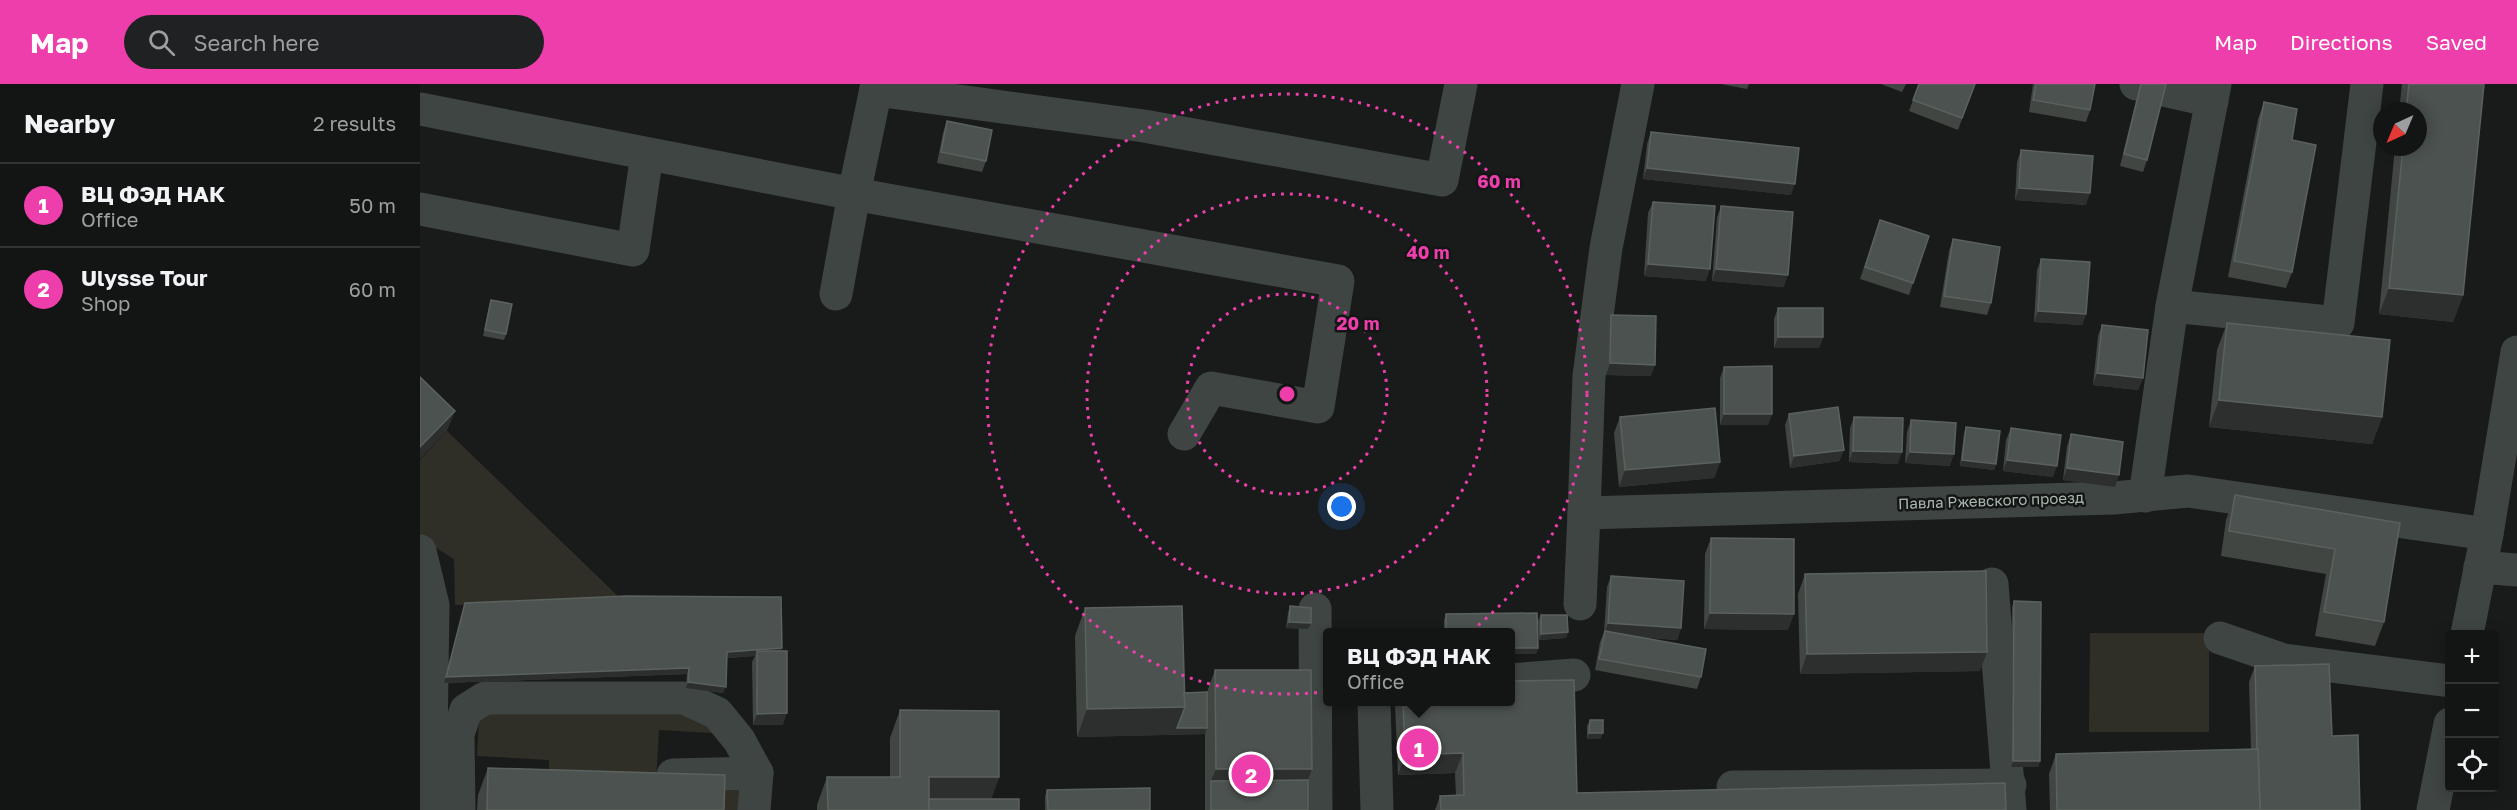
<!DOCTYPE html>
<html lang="en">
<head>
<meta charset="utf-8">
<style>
	:root { --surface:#131414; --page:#202122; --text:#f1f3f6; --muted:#9d9ea0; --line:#323334; --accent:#ee3eac }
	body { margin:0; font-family:"Golos Text",sans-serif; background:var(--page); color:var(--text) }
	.controls { position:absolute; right:18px; bottom:18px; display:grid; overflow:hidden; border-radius:6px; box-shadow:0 3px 15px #0003 }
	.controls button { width:54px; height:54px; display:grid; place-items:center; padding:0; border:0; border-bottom:2px solid var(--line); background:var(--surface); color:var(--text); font:30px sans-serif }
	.compass { position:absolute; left:1953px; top:18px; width:54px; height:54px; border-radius:50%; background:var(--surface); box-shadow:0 3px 15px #0003; rotate:224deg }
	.you { position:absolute; left:922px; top:423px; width:21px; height:21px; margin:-15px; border:4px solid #fff; border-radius:50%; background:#1a73e8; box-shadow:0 0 0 9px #1a73e833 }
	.badge { display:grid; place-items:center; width:39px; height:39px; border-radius:50%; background:var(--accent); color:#fff; font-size:20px; font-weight:700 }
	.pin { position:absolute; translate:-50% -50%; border:3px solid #fff; box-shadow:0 2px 6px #0006 }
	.popup { position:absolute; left:903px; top:544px; width:192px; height:78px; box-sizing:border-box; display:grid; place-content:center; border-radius:6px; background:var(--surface); filter:drop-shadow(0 2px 4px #0005); font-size:20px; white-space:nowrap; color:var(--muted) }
	.popup b { font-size:22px; color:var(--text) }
	.popup::after { content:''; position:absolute; left:50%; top:100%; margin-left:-12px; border:12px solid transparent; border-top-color:var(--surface) }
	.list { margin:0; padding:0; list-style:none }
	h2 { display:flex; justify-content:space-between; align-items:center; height:78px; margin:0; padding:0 24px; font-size:26px }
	h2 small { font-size:20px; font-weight:400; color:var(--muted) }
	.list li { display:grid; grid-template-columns:39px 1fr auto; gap:18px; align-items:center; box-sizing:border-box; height:84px; padding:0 24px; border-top:2px solid var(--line) }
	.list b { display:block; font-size:22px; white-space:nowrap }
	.list p { margin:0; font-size:20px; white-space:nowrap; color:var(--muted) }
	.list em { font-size:20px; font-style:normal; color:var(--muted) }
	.icon { flex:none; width:33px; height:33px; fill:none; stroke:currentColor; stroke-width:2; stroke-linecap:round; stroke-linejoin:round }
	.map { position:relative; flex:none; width:2097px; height:726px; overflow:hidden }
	header { display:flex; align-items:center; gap:36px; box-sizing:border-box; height:84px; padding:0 30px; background:var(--accent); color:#fff }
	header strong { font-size:28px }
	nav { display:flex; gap:33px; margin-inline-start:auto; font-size:21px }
	.search { width:420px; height:54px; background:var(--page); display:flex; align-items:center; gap:15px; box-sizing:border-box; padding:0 21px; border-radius:33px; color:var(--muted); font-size:22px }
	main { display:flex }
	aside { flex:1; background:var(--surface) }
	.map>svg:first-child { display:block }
	.green { fill:#302f27 }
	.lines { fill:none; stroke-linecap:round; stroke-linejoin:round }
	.minor { stroke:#3f4542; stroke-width:33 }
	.wall { fill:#414643 }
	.shaded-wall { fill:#2c2f2e }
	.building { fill:#4c524f; stroke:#5b625e; stroke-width:1.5 }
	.ring { fill:none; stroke:#ee3eac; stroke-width:3; stroke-dasharray:3 6 }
	.labels { text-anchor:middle; stroke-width:5; stroke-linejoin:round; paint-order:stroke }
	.street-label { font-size:15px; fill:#abbab1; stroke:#141615 }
	.centre { fill:#ee3eac; stroke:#141615; stroke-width:3 }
	.ring-label { font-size:18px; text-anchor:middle; font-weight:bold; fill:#ee3eac; stroke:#141615; stroke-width:5; stroke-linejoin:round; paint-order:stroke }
</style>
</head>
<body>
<header>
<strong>Map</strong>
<div class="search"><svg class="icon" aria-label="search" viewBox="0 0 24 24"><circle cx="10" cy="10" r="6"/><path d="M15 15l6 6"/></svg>Search here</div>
<nav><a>Map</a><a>Directions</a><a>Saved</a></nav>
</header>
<main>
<aside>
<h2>Nearby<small>2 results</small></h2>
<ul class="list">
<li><span class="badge">1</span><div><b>ВЦ ФЭД НАК</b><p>Office</p></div><em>50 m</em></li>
<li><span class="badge">2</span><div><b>Ulysse Tour</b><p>Shop</p></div><em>60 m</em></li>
</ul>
</aside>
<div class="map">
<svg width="2097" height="726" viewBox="0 0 2097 726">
	<rect width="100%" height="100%" fill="#191b1a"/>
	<g class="green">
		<polygon points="27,347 204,518 35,521 34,475 0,454 0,376"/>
		<polygon points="1670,549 1789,549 1789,648 1669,648"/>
		<polygon points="246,616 309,650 239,646 236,700 324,706 323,726 295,726 128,712 129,676 57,672 59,634 66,618"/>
	</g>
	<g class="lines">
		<g class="minor">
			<polyline points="1716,0 1792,17"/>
			<polyline points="456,6 724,42 1022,96 1041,0"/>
			<polyline points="0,25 434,110 918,197 898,323 791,304 764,350"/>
			<polyline points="0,125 213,166 227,70"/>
			<polyline points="416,210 434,110 457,0"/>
			<polyline points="1752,222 1918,239 1947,0"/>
			<polyline points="1725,412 1752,222 1795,0"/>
			<polyline points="1164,429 1169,292 1186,164 1218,0"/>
			<polyline points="0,467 13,521 10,726"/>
			<polyline points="2060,483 2097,486"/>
			<polyline points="1572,500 1590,726"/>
			<polyline points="1160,520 1164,429 1694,414 1768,407 2067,450"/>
			<polyline points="895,525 896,726"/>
			<polyline points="2047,550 2067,450 2097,268"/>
			<polyline points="1800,554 1864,576 2030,597"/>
			<polyline points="1090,596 1154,591"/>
			<polyline points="954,618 957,726"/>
			<polyline points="1313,703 1590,701"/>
			<polyline points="39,726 38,650 46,626 65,614 264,614 297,629 319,656 337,689 253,691"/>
			<polyline points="334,726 337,689"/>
			<polyline points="2013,726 2030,640"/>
		</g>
	</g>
	<g class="wall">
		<polygon points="1301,0 1329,0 1327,5"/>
		<polygon points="1461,0 1486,0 1482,8"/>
		<polygon points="1499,0 1555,0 1538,46 1489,27"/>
		<polygon points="1613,0 1675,0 1670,26 1666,38 1609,28"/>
		<polygon points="1720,0 1746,0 1727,76 1723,88 1700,82"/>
		<polygon points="1982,0 2064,0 2043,211 2033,238 1959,230 1975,63 1998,63 1998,27 1979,27"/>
		<polygon points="1844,18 1872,56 1872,188 1866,204 1808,193 1838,35"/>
		<polygon points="527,37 566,77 562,88 517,79 523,49"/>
		<polygon points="1231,48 1371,111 1223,95 1227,60"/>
		<polygon points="1601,66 1666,121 1595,116 1597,78"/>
		<polygon points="1233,118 1286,197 1224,192 1228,129"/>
		<polygon points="1301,122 1364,203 1292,197 1297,134"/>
		<polygon points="1460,136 1493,199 1489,211 1440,195"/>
		<polygon points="1533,155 1571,219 1567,231 1520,223 1529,167"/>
		<polygon points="1621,175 1666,230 1662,241 1614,238 1617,186"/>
		<polygon points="71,216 86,250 84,256 63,252 69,222"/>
		<polygon points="1358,224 1403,253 1399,264 1354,264 1354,235"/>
		<polygon points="1191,231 1231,292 1186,291 1186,243"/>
		<polygon points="1807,239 1962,333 1952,360 1789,343 1797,266"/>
		<polygon points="1682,241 1723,294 1718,306 1673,301 1678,252"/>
		<polygon points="1304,283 1352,330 1348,341 1300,341 1300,294"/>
		<polygon points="1369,330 1424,366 1419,377 1370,384 1365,341"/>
		<polygon points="1200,333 1300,378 1294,394 1199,403 1194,349"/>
		<polygon points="1434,333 1478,380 1429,378 1430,344"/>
		<polygon points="1491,336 1530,382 1485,379 1487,348"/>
		<polygon points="1546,343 1576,380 1574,386 1540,382 1544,349"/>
		<polygon points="1591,344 1633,393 1583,387 1586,356"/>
		<polygon points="1651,350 1695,403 1643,396 1647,362"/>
		<polygon points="1815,411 1980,439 1964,538 1955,562 1895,552 1906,490 1801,472 1806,436"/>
		<polygon points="1291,454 1368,546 1284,545 1285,470"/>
		<polygon points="1385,490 1560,587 1380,590 1378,510"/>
		<polygon points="1191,492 1261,544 1257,556 1217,553 1281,593 1277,605 1175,586 1180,558 1184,548 1187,503"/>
		<polygon points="1594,517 1620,677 1618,683 1591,683 1592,523"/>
		<polygon points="45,519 362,564 361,567 363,641 333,641 332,578 335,572 307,574 303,609 266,604 267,590 24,599"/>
		<polygon points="870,522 891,539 888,545 866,544 868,529"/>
		<polygon points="665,524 764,609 787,608 795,586 892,685 888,696 888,726 785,726 785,650 657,653 655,552"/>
		<polygon points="1117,529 1118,564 1116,570 1090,570 1090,549 1024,549 1024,536 1026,530"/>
		<polygon points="1121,531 1148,548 1146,554 1119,556 1118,537"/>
		<polygon points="1835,582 1912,652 1940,726 1630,726 1629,690 1636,670 1831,665 1829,598"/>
		<polygon points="976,618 1090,618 1157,709 1586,726 1015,726 1020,712 1036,712 1035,689 978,691 975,620"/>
		<polygon points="480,626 579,693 571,715 599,726 397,726 397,721 407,693 470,693 470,654"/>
		<polygon points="1170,636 1183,649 1180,655 1167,655 1167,642"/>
		<polygon points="68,684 304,726 57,726 58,711"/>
		<polygon points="627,706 730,726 625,726 625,712"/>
	</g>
	<g class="shaded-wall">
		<polygon points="1227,84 1375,100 1371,111 1223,95"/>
		<polygon points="1599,104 1670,109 1666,121 1595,116"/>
		<polygon points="1228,180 1290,185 1286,197 1224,192"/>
		<polygon points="1296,185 1368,191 1364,203 1292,197"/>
		<polygon points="1969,204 2043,211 2033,238 1959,230"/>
		<polygon points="1618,227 1666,230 1662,241 1614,238"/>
		<polygon points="1358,253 1403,253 1399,264 1354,264"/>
		<polygon points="1190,279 1235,281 1231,292 1186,291"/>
		<polygon points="1677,289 1723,294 1718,306 1673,301"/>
		<polygon points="1799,316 1962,333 1952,360 1789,343"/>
		<polygon points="35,327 27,347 0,375 0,363"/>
		<polygon points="1304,330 1352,330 1348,341 1300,341"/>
		<polygon points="1424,366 1419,377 1370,384 1374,372"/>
		<polygon points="1433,367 1482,368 1478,380 1429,378"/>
		<polygon points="1490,368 1534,370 1530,382 1485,379"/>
		<polygon points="1542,376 1576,380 1574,386 1540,382"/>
		<polygon points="1587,376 1637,382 1633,393 1583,387"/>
		<polygon points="1300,378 1294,394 1199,403 1205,386"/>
		<polygon points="1647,384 1699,391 1695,403 1643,396"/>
		<polygon points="1290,529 1374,530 1368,546 1284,545"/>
		<polygon points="869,538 891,539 888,545 866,544"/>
		<polygon points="1188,539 1261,544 1257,556 1184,550"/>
		<polygon points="1148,548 1146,554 1119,556 1121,550"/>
		<polygon points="362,564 360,570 337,567 335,572 305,574 307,568"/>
		<polygon points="1090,564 1118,564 1116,570 1090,570"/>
		<polygon points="1567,568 1560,587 1380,590 1387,570"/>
		<polygon points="269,584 267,590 24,599 26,593"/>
		<polygon points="268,598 306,603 303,609 266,604"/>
		<polygon points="765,623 787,644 785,650 657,653 667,625"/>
		<polygon points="367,629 363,641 333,641 337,630"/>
		<polygon points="1169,649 1183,649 1180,655 1167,655"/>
		<polygon points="1043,669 1035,689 978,691 985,671"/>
		<polygon points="1593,677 1620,677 1618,683 1591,683"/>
		<polygon points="796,685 892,685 882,712 791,697"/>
		<polygon points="509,693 579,693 569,721 501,721"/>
	</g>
	<g class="building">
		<polygon points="1499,0 1555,0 1542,34 1493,16"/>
		<polygon points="1616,0 1675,0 1670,26 1613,16"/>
		<polygon points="1721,0 1746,0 1727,76 1704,70"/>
		<polygon points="1989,0 2064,0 2043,211 1969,204 1983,63 1998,63 1998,27 1986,27"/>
		<polygon points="1844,18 1877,25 1872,56 1896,61 1872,188 1814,177"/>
		<polygon points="527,37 572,46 566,77 521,68"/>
		<polygon points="1231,48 1379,64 1375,100 1227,84"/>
		<polygon points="1601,66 1673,72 1670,109 1599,104"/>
		<polygon points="1233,118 1295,122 1290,185 1228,180"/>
		<polygon points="1301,122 1373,128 1368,191 1296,185"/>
		<polygon points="1460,136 1509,152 1493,199 1445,183"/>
		<polygon points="1533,155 1580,163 1571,219 1524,212"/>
		<polygon points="1621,175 1670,178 1666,230 1618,227"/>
		<polygon points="71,216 92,220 86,250 65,246"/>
		<rect x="1358" y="224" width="45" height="29"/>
		<polygon points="1191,231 1236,232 1235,281 1190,279"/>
		<polygon points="1807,239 1970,256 1962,333 1799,316"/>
		<polygon points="1682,241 1728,246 1723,294 1677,289"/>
		<polygon points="1352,282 1352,330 1304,330 1304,283"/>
		<polygon points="0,293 35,327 0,363"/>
		<polygon points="1418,323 1424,366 1374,372 1369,330"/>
		<polygon points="1295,324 1300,378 1205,386 1200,333"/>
		<polygon points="1434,333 1483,334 1482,368 1433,367"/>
		<polygon points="1491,336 1536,339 1534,370 1490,368"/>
		<polygon points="1546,343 1580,347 1576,380 1542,376"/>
		<polygon points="1591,344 1641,351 1637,382 1587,376"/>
		<polygon points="1651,350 1703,358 1699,391 1647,384"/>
		<polygon points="1815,411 1980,439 1964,538 1904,528 1915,465 1809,447"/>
		<polygon points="1291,454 1374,455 1374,530 1290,529"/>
		<polygon points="1566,487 1567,568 1387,570 1385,490"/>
		<polygon points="1191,492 1264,497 1261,544 1188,539"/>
		<polygon points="206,512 361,513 362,564 307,568 306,603 268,598 269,584 26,593 45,519"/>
		<polygon points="1594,517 1621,518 1620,677 1593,677"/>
		<polygon points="762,522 765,623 667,625 665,524"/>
		<polygon points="870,522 891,524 891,539 869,538"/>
		<polygon points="1117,529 1118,564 1090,564 1090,549 1026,549 1026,530"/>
		<polygon points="1121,531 1147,531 1148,548 1121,550"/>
		<polygon points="1185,547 1286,565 1281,593 1179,575"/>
		<polygon points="337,567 367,567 367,629 337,630"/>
		<polygon points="1909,580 1912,652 1938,651 1940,726 1840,726 1838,665 1837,665 1835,582"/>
		<polygon points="795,586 891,586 892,685 796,685"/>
		<polygon points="1154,596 1157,709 1585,699 1586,726 1021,726 1020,712 1044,711 1043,669 985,671 983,618 1090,618 1090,597"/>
		<polygon points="787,608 787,644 757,644 765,623 764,609"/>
		<polygon points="480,626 579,627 579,693 509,693 509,726 408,726 407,693 480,693"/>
		<polygon points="1170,636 1183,636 1183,649 1169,649"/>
		<polygon points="1838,665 1840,726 1637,726 1636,670"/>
		<polygon points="68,684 305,691 304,726 67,726"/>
		<polygon points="888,696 888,726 791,726 791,697"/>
		<polygon points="730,704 730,726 628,726 627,706"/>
		<rect x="509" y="715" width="90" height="11"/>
	</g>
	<g class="ring">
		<circle cx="867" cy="310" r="100"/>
		<circle cx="867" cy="310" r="200"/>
		<circle cx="867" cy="310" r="300"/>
	</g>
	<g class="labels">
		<g class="street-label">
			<text transform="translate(1571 417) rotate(-2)" y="5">Павла Ржевского проезд</text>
		</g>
	</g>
	<circle cx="867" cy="310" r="9" class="centre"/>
	<g class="ring-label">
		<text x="1079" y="104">60 m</text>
		<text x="1008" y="175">40 m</text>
		<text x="938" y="246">20 m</text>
	</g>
</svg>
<div class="controls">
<button>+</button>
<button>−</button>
<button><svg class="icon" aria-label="locate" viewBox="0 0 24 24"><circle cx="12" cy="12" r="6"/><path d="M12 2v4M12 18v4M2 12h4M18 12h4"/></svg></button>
</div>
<svg class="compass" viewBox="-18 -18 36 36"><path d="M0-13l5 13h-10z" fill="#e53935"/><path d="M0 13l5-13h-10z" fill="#9d9ea0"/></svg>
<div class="you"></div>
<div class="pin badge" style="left:999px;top:664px">1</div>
<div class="popup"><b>ВЦ ФЭД НАК</b>Office</div>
<div class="pin badge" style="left:831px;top:690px">2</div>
</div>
</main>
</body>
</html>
